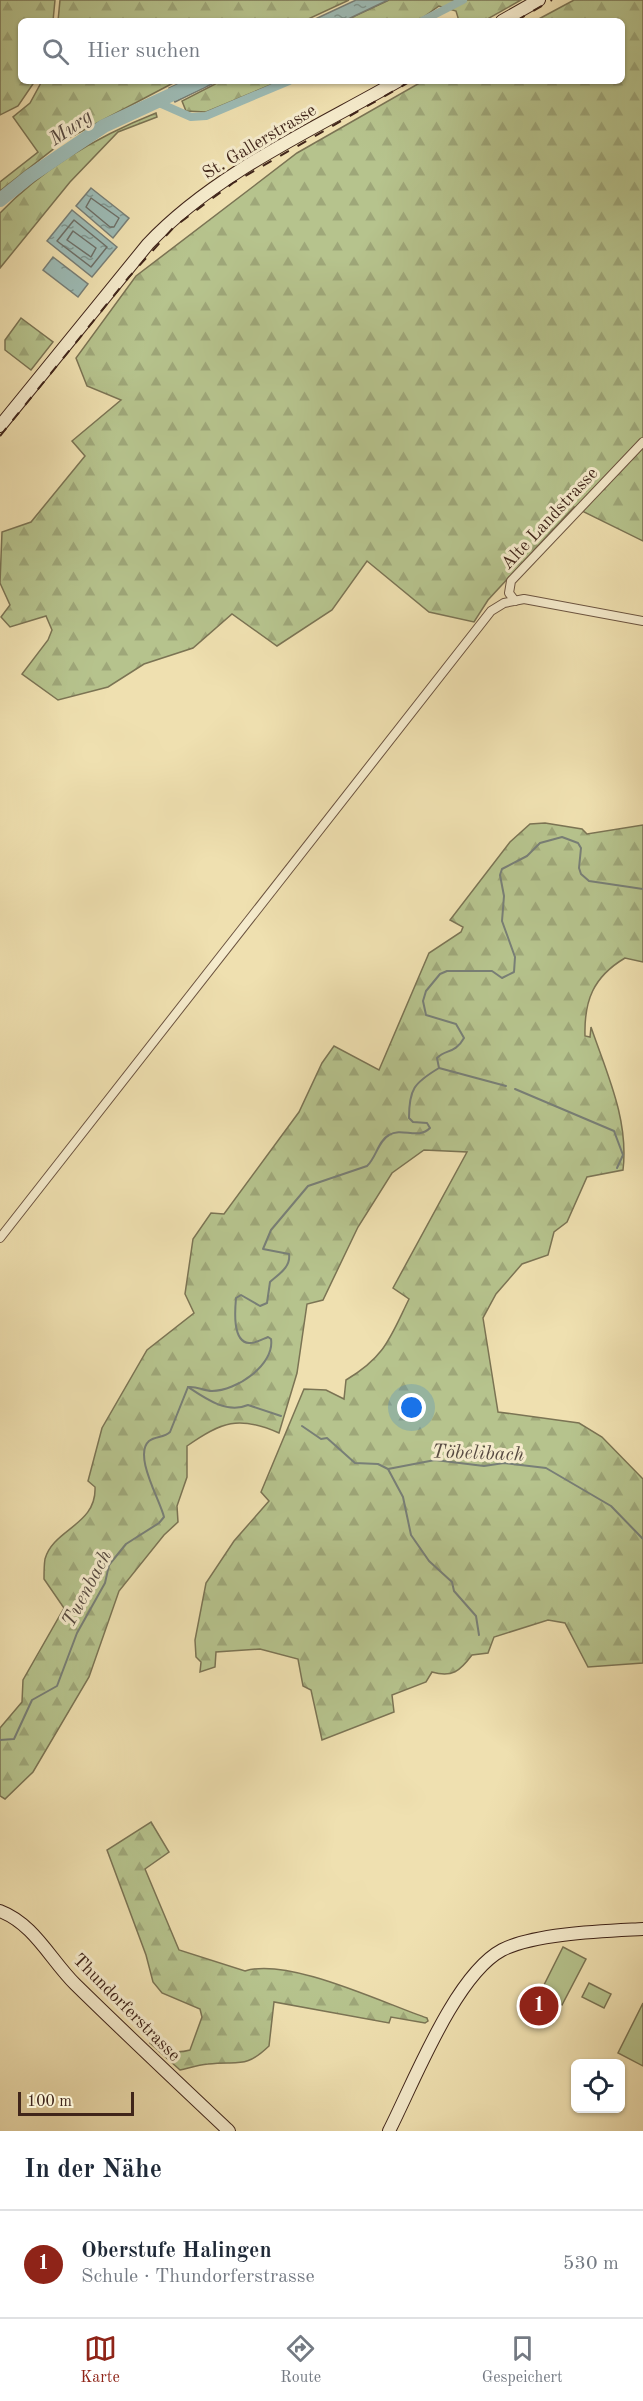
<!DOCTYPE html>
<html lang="de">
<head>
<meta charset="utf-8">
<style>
	:root { --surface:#fff; --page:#f2f2f3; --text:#1f2937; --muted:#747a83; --line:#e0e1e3; --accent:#8f2418 }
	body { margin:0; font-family:"Old Standard TT",serif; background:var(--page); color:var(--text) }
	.controls { position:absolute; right:18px; bottom:18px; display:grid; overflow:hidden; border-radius:9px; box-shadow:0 2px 4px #0004 }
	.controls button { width:54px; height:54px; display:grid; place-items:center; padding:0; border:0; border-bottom:2px solid var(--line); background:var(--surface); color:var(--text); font:30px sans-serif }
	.scale { position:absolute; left:18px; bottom:15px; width:116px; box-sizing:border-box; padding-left:6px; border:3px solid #40251a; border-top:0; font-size:16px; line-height:21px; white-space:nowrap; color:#40251a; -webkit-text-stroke:4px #f5ebcc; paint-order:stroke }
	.you { position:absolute; left:412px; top:1408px; width:21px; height:21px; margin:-15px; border:4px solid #fff; border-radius:50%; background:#1a73e8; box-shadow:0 0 0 9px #1a73e833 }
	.badge { display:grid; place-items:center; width:39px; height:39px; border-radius:50%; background:var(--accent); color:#fff; font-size:20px; font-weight:700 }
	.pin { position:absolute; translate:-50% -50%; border:3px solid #fff; box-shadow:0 2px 6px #0006 }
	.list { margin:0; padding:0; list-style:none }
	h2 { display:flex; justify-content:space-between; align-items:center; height:78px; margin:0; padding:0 24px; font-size:26px }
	h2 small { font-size:20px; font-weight:400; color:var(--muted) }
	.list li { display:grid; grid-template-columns:39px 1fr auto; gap:18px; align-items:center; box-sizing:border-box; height:108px; padding:0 24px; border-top:2px solid var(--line) }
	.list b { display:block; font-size:22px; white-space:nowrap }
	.list p { margin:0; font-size:20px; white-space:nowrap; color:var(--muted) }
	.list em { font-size:20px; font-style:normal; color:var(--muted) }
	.icon { flex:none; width:33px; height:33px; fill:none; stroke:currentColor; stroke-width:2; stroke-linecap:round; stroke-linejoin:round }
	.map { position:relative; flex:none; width:643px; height:2131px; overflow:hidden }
	.search { position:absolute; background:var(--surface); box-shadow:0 2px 4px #0004; left:18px; right:18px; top:18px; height:66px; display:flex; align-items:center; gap:15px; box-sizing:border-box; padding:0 21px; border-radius:9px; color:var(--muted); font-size:22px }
	.sheet { height:186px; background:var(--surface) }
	nav { display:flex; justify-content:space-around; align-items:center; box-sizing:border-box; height:84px; border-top:2px solid var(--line); background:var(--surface); font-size:16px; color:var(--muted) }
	nav a { display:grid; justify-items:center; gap:3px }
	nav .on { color:var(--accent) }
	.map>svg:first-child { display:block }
	.forest { fill:url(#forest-firs); stroke:#7b7454; stroke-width:1.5 }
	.pitch { fill:#b6c38d; stroke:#7b7454; stroke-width:1.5 }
	.water { fill:url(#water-ripples); stroke:#787f77; stroke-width:1.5 }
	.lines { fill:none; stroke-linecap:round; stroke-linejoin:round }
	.shore { stroke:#6e7068; stroke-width:1.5 }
	.stream { stroke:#787f77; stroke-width:2 }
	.canal { stroke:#9dbbb5; stroke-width:8 }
	.river { stroke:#9dbbb5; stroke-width:14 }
	.street-casing { stroke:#6c5440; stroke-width:10 }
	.secondary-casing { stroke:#40251a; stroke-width:14 }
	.street { stroke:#f5ebcc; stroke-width:8 }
	.secondary { stroke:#f5ebcc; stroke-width:12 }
	.rail { stroke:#40251a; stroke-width:2; stroke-dasharray:10 10; stroke-linecap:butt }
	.labels { text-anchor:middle; stroke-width:6; stroke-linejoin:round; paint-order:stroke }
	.street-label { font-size:18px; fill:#40251a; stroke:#f5ebcc }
	.water-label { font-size:20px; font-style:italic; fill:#574a41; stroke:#f5ebcc }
</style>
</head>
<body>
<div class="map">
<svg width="643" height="2131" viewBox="0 0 643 2131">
	<defs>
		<pattern id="forest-firs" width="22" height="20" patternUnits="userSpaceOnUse" patternTransform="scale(1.5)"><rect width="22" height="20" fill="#b6c38d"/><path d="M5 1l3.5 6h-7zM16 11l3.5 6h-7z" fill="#9ea779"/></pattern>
		<pattern id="water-ripples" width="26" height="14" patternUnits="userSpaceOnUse" patternTransform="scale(1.5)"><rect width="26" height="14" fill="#9dbbb5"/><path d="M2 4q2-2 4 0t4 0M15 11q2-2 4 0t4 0" fill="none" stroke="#819892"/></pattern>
	</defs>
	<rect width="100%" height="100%" fill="#efe0b0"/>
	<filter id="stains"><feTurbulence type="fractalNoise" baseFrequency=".00333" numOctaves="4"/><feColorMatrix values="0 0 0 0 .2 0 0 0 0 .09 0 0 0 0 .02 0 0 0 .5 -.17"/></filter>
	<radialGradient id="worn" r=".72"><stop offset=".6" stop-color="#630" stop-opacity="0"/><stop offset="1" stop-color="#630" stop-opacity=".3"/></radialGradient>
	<g class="forest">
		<polygon points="0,0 55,0 53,21 21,21 21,81 35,81 18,106 0,115"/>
		<polygon points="60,0 349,0 304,21 58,21"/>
		<polygon points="389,0 521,0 484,21 459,21 456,11 439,6 418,21 344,21"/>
		<polygon points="574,0 643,0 643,541 574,507 488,600 474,622 429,612 367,561 332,610 277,646 232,614 193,648 144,664 108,687 58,700 22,674 48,640 52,630 46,616 10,627 1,617 10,605 0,583 2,532 31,522 85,456 72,441 121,400 87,386 76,358 136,276 297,153 423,81 622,81 622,21 535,21"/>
		<polygon points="42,81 177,81 65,140 0,191 0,182 38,152 13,117 30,103"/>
		<polygon points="221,81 280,81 206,112 186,111 182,101"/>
		<path d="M 156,113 L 157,117 L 118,132 L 70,182 L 0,268 L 0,213 C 43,168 98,136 156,113 Z"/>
		<polygon points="21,318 53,342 31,370 5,350 5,340"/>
		<path d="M 545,823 L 582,829 L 587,834 L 643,825 L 643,962 L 625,958 C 593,977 584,1001 585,1036 L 590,1037 L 591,1027 C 607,1074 629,1120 623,1170 L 587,1177 L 567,1222 L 554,1232 L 548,1255 L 522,1264 L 496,1294 L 483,1318 L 498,1412 L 579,1423 L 602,1437 L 643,1479 L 643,1663 L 588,1667 L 565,1623 L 548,1620 L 494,1637 L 488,1653 L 472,1655 C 460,1671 452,1678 432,1672 L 426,1682 L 392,1695 L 394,1712 L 322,1740 L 311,1690 L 303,1686 L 298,1659 L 260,1649 L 216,1652 L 215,1667 L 200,1672 L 201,1662 L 196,1657 L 195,1640 L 206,1583 L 234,1541 L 269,1501 L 261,1492 L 304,1389 L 326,1390 L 344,1399 L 346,1380 C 385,1357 390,1338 409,1299 L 393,1288 L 467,1152 L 424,1150 L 392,1173 L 358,1227 L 323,1300 L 307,1304 L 297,1373 L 279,1433 C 239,1415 221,1422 187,1446 L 187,1477 L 177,1506 L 178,1522 L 164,1535 L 119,1591 L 89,1677 L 33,1772 L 5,1799 L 0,1796 L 0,1728 L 22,1702 L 23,1680 L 64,1608 L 44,1579 C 44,1573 44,1565 45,1559 C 53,1529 97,1525 95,1487 L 88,1481 L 102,1428 L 147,1350 L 194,1313 L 185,1294 L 193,1239 L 211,1213 L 224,1214 L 299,1112 L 322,1063 L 334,1046 L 379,1070 L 429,953 L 461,932 L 463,927 L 450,920 L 510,842 L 530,824 Z"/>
		<path d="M 151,1822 L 169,1852 L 145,1869 L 179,1950 L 245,1971 C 288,1957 383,2003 427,2018 L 428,2021 L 425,2023 L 391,2017 L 389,2023 L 274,2002 L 269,2046 C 244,2070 238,2060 208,2064 C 198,2065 189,2068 180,2070 L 150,2043 L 155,2038 C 167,2050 172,2055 190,2050 L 202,2017 L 200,2009 L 162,1993 L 153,1982 L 146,1955 L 107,1850 Z"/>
	</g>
	<g class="pitch">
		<polygon points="563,1947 586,1959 562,2005 540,1993"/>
		<polygon points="589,1983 611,1994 604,2008 582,1997"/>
		<polygon points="643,2003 643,2066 618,2053"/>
	</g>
	<g class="water">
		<polygon points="356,0 388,0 344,21 311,21"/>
		<polygon points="184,81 218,81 175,102 169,88"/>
		<polygon points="91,188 129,218 113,238 76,206"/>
		<polygon points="72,210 117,247 92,277 47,241"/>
		<polygon points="53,257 88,284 78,297 43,270"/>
	</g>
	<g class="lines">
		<g class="shore">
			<polygon points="91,198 119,218 114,227 110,227 86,207"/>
			<polygon points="74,220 107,247 91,267 57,241"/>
			<polygon points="73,231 96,248 91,257 67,240"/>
		</g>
		<g class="stream">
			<polyline points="439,1068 506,1086"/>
			<polyline points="515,1089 614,1131 623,1155 617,1168"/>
			<path d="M 188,1387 C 206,1399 227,1414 248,1405 L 281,1416"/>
			<polyline points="302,1426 321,1439 327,1438 355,1463 378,1464 388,1469 435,1460 484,1466 504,1463 546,1468 611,1506 643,1539"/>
			<polyline points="388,1469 403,1497 411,1535 429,1561 452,1582 454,1591 476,1616 479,1635"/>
			<path d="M 0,1740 L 14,1739 L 32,1700 L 57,1686 L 77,1633 L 105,1583 L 109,1565 L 126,1544 L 159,1523 L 164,1517 C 160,1500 133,1455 149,1441 C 156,1436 164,1438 170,1432 L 188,1387 C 197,1386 204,1391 212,1391 C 236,1391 275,1365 271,1339 L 268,1337 C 263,1339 254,1344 249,1343 C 232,1342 235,1309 236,1298 L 241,1295 L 260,1306 L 267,1303 L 270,1282 C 279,1274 291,1267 289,1254 L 263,1249 L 271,1230 L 308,1186 L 367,1166 C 376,1158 378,1141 389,1135 C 402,1127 418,1140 430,1128 L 427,1123 L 413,1122 L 409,1118 C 409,1089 414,1083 439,1068 L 437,1058 C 446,1049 455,1054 464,1038 L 456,1024 L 426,1015 L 423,1001 L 426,991 L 440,974 L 447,971 L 492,971 L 502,978 L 514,972 L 515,957 L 502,921 L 504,896 L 500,875 L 502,869 L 527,856 L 540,843 L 562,837 L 578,843 L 581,848 L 579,868 L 581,874 L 589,881 L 643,889"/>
		</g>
		<g class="canal">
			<polyline points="422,21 463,0"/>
			<polyline points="157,102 191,117 206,116 289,81"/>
		</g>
		<polyline class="river" points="0,200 30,176 104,126 201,81"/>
		<defs>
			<g id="street">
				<polyline points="515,601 509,593 511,581 643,442"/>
				<polyline points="0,1238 491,611 504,603 524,599 643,621"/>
			</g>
			<g id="secondary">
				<polyline points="502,21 539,0"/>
				<path d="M 0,426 L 148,244 C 215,173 314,129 398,81"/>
				<path d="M 0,1911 C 34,1924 50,1959 75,1984 C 126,2034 177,2082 229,2131"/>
				<path d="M 389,2131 C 414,2082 455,1975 502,1950 C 535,1933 606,1931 643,1929"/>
			</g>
		</defs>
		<use href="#street" class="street-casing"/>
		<use href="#secondary" class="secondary-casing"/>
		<use href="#street" class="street"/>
		<use href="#secondary" class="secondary"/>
		<g class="rail">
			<polyline points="516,21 552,0"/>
			<polyline points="0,436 129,277 174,227 233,183 411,81"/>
		</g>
	</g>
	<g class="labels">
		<g class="street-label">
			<text transform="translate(259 141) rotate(-31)" y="6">St. Gallerstrasse</text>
			<text transform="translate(549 518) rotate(-47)" y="6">Alte Landstrasse</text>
			<text transform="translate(127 2007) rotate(45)" y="6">Thundorferstrasse</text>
		</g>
		<g class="water-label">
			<text transform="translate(70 127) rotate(-35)" y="7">Murg</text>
			<text transform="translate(478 1452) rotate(2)" y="7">Töbelibach</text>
			<text transform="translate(86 1588) rotate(-62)" y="7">Tuenbach</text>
		</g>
	</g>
	<rect width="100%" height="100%" filter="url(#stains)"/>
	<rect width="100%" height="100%" fill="url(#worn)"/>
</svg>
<div class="controls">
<button><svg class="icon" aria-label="locate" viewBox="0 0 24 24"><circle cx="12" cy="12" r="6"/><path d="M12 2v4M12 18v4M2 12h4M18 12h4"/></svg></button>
</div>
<div class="scale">100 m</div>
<div class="you"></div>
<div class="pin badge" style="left:539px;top:2006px">1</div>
<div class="search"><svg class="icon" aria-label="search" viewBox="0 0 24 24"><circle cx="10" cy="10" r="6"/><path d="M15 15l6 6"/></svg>Hier suchen</div>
</div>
<section class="sheet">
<h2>In der Nähe<small></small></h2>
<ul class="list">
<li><span class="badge">1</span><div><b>Oberstufe Halingen</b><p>Schule · Thundorferstrasse</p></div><em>530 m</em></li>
</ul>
</section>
<nav>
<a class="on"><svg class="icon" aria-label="map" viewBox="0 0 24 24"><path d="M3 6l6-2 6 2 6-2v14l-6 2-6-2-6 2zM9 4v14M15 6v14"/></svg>Karte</a>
<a><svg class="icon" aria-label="directions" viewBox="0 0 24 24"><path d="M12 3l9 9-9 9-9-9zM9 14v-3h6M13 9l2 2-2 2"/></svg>Route</a>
<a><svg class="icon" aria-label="saved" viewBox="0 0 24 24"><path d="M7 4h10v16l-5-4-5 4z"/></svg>Gespeichert</a>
</nav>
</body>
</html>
